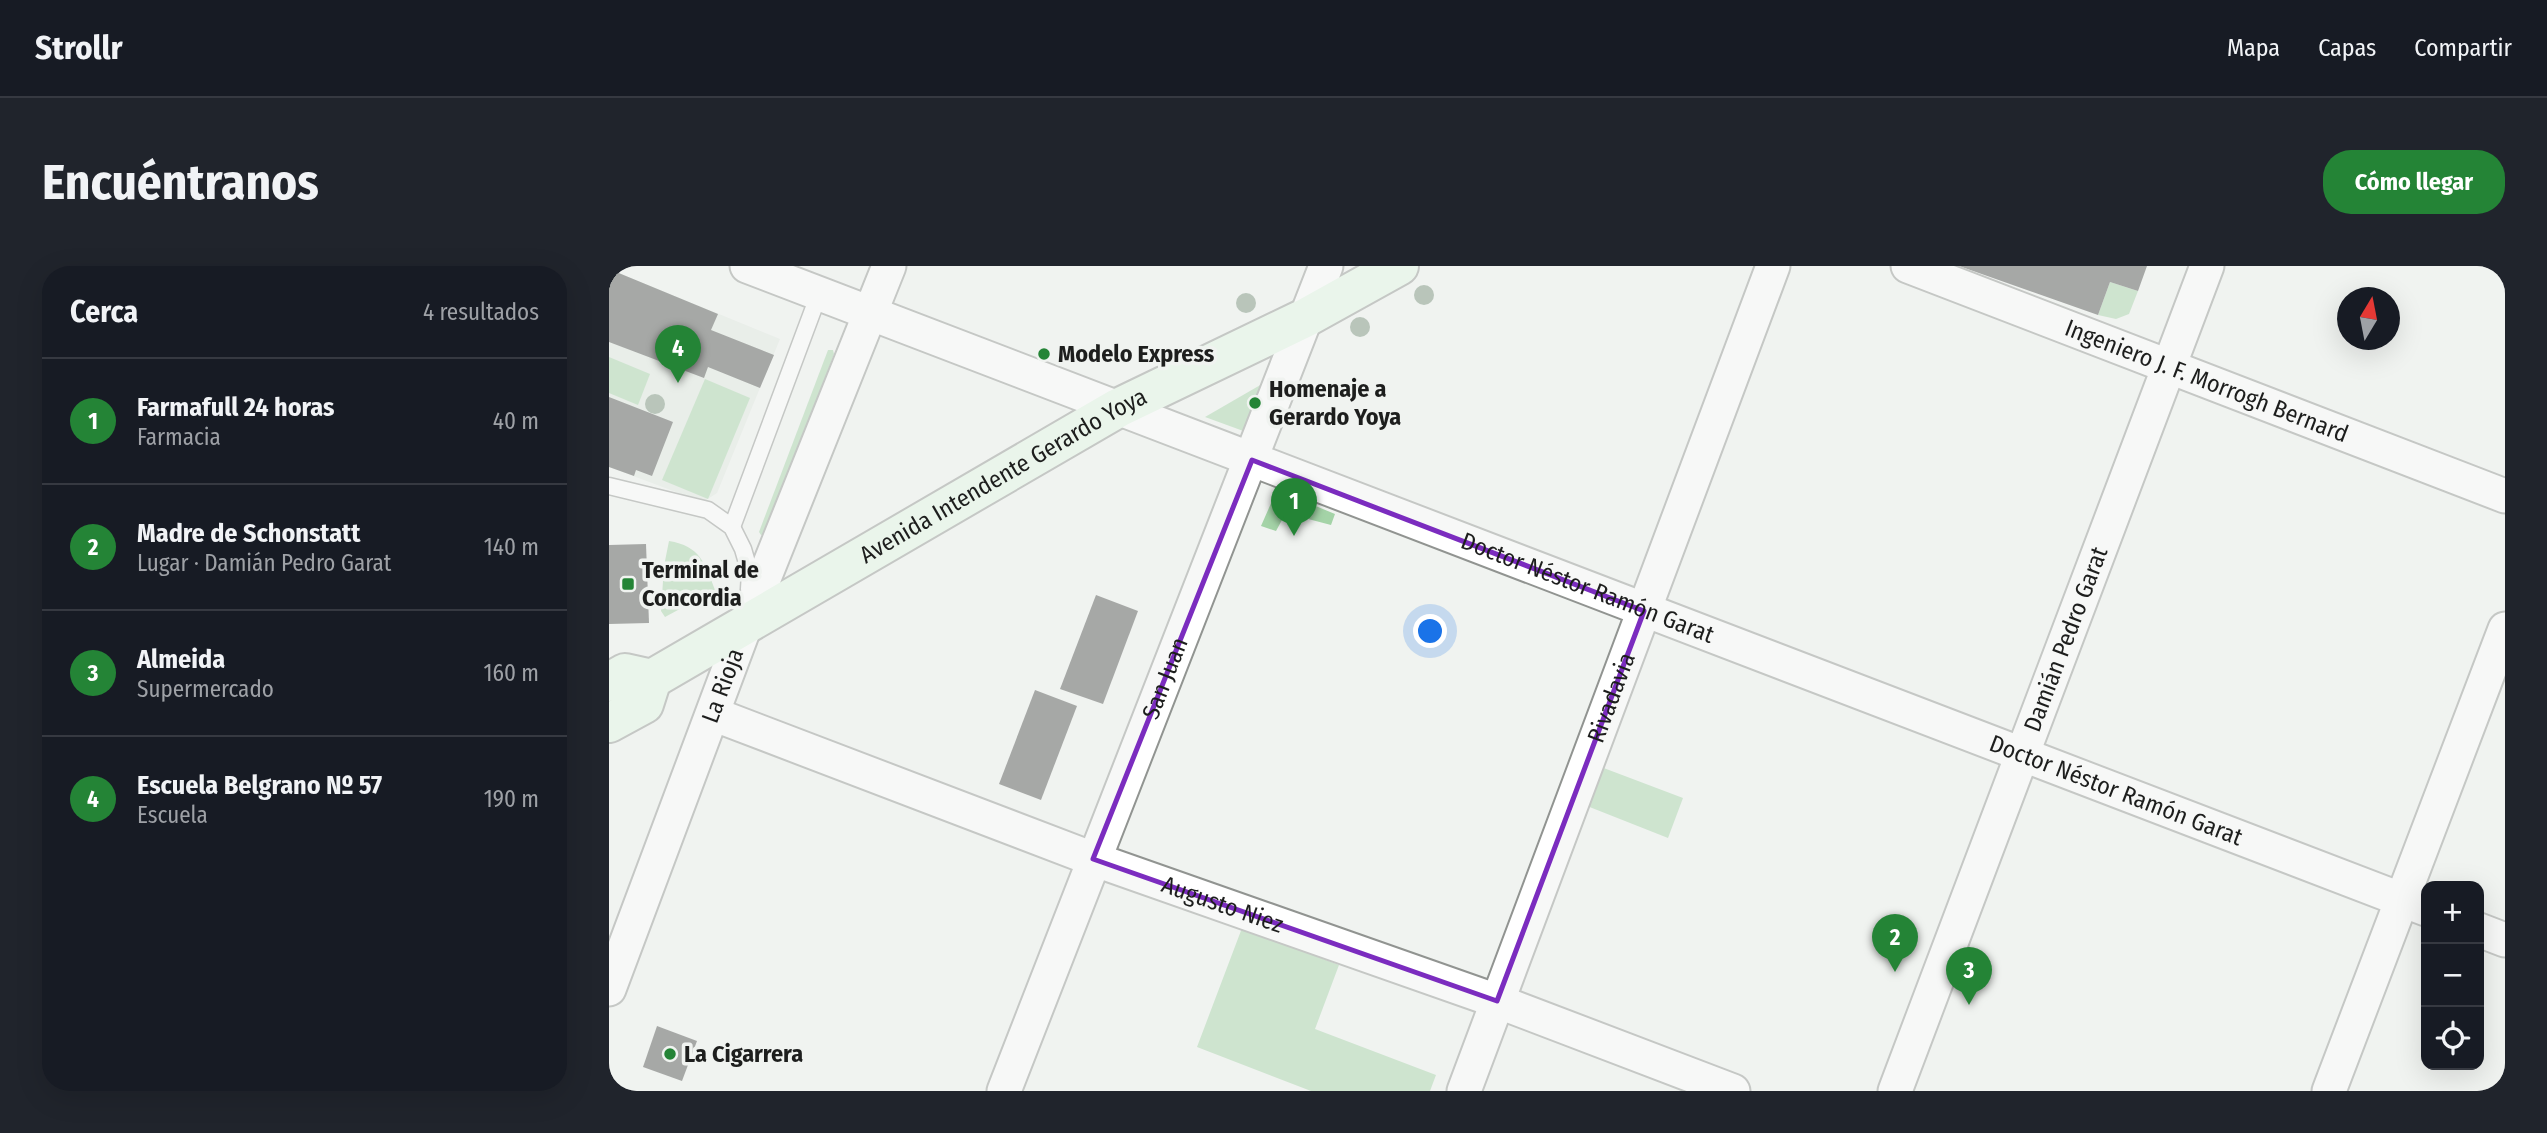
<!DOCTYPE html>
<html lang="es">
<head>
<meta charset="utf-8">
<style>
	:root { --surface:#171b24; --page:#20242c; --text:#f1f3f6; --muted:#9ea1a6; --line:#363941; --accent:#248436 }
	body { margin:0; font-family:"Fira Sans Condensed",sans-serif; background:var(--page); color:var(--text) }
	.controls { position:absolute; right:21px; bottom:21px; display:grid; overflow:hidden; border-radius:14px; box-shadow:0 7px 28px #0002 }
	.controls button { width:63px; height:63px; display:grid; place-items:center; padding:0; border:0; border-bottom:2px solid var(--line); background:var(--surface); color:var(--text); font:35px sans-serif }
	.compass { position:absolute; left:1728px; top:21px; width:63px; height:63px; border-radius:50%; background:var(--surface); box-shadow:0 7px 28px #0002; rotate:10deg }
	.you { position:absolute; left:822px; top:366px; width:24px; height:24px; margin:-18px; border:5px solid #fff; border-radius:50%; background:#1a73e8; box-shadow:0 0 0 10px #1a73e833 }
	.badge { display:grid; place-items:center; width:46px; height:46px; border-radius:50%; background:var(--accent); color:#fff; font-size:23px; font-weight:700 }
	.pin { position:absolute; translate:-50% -58px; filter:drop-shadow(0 2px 4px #0008) }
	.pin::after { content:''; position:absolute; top:37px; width:24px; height:21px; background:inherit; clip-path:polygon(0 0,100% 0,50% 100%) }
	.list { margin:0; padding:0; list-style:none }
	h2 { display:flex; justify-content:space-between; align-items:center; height:91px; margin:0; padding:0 28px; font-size:30px }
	h2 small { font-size:23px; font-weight:400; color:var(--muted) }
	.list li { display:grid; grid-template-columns:46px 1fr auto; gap:21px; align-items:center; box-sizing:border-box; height:126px; padding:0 28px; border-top:2px solid var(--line) }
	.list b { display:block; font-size:26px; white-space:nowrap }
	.list p { margin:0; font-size:23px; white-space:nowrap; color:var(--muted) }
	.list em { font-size:23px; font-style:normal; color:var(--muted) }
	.icon { flex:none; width:38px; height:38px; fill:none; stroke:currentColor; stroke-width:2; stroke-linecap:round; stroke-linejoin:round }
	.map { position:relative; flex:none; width:1896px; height:825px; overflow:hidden; border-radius:28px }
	header { display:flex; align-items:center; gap:42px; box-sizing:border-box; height:98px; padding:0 35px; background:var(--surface); border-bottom:2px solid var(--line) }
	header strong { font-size:33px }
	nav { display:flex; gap:38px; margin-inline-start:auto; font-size:24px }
	.intro { display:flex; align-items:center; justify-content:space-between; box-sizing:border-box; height:168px; padding:0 42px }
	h1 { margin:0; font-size:49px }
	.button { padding:18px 32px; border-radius:28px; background:var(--accent); color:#fff; font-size:24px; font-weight:700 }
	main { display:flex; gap:42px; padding:0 42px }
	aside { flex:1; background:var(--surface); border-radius:28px; box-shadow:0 7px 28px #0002 }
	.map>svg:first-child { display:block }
	.built { fill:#dfe8df }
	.green { fill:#a4d3a7 }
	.building { fill:#4c4f4c }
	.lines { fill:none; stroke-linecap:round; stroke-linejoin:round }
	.service-casing { stroke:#919491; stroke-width:19 }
	.minor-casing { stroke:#919491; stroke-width:37 }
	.secondary-casing { stroke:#919491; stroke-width:42 }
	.service { stroke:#fff; stroke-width:16 }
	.minor { stroke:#fff; stroke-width:33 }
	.secondary { stroke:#e3f8e5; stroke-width:38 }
	.tree { fill:#758f79 }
	.marked { fill:none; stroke:#7b2cbf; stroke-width:5; stroke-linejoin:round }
	.poi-dot { fill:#248436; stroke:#f0f3f0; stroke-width:2.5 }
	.labels { text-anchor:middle; stroke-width:7; stroke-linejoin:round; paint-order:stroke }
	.poi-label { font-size:24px; font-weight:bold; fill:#1d1e1d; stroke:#f0f3f0; text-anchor:start }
	.street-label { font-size:24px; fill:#1d1e1d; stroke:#f0f3f0 }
</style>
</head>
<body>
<header>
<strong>Strollr</strong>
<nav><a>Mapa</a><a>Capas</a><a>Compartir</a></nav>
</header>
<div class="intro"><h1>Encuéntranos</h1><a class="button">Cómo llegar</a></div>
<main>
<aside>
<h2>Cerca<small>4 resultados</small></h2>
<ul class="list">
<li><span class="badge">1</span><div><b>Farmafull 24 horas</b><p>Farmacia</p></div><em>40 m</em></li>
<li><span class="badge">2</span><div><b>Madre de Schonstatt</b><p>Lugar · Damián Pedro Garat</p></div><em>140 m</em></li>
<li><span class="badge">3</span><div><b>Almeida</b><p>Supermercado</p></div><em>160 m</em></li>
<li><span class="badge">4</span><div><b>Escuela Belgrano Nº 57</b><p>Escuela</p></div><em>190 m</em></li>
</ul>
</aside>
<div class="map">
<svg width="1896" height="825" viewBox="0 0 1896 825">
	<rect width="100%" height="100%" fill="#f0f3f0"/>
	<polygon class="built" points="0,3 171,73 108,227 94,236 0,201"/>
	<g class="green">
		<polygon points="1501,16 1529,25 1520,48 1507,53 1489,49"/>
		<polygon points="219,84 224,84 225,88 158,268 152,269 150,266"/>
		<polygon points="0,91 41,108 29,139 0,127"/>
		<polygon points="674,106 648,170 596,151"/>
		<polygon points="96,113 141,132 99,233 53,214"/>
		<polygon points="671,228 680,229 726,248 722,259 684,249 673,254 667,265 652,260 663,235"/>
		<path d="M 60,275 C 91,280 96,297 106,324 L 56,351 L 52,345 L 55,300 Z"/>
		<polygon points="992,501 1074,532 1059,572 978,540"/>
		<polygon points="633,662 730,699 706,763 827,809 821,825 702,825 588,781"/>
	</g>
	<g class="building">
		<polygon points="1350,0 1538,0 1529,25 1501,16 1489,49"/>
		<polygon points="0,3 109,48 102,64 165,89 151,122 99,101 95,112 0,76"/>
		<polygon points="0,131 64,156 43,210 27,204 25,210 0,201"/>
		<polygon points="37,278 40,357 0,358 0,279"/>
		<polygon points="487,329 529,345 494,438 451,423"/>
		<polygon points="426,424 468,440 432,534 390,518"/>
		<polygon points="48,760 88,775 73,815 34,801"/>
	</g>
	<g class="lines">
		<defs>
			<g id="service">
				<polyline points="0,220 99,244 123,261 134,283 141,307 140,323"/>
				<polyline points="123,261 210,28"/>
			</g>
			<g id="minor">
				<path id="s1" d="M 138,0 L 1817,643"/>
				<path id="s2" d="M 1299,0 L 1896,230"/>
				<path id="s3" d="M 104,448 L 484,593 L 888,735 L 1124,825"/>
				<polyline points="1870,664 1896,674"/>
				<path id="s4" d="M 0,723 L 136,360 L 280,0"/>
				<path id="s5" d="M 395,825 L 717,0"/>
				<path id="s6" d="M 855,825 L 1164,0"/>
				<path id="s7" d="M 1286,825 L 1598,0"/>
				<polyline points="1720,825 1896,363"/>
			</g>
			<g id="secondary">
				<path id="s8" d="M 0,416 L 16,407 L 43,413 L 509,142 L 698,51 L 790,0"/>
				<polyline points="0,457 35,438 43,413"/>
			</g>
		</defs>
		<use href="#service" class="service-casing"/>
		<use href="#minor" class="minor-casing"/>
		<use href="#secondary" class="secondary-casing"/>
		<use href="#service" class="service"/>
		<use href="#minor" class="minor"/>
		<use href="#secondary" class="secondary"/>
	</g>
	<g class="tree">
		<circle cx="815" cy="29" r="10"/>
		<circle cx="637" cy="37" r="10"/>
		<circle cx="751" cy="61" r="10"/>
		<circle cx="46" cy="138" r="10"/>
	</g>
	<path d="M0 0H1896V825H0ZM 643,194 L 1035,345 L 888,735 L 484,593 Z" fill="#f0f3f0" fill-opacity=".55" fill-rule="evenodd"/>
	<path class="marked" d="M 643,194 L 1035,345 L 888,735 L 484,593 Z"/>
	<g class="poi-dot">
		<circle cx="435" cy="88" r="7"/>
		<circle cx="646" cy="137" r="7"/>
		<rect x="12" y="311" width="14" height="14" rx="3.5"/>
		<circle cx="61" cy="788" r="7"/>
	</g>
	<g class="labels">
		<g class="poi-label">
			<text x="449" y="96">Modelo Express</text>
			<text x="660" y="131">Homenaje a<tspan x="660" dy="28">Gerardo Yoya</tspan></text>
			<text x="33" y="312">Terminal de<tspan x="33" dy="28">Concordia</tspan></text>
			<text x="75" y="796">La Cigarrera</text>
		</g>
		<g class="street-label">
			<text dy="8" stroke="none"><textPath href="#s2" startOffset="320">Ingeniero J. F. Morrogh Bernard</textPath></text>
			<text dy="8" stroke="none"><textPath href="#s8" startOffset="452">Avenida Intendente Gerardo Yoya</textPath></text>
			<text dy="8" stroke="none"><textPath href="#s1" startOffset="900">Doctor Néstor Ramón Garat</textPath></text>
			<text dy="8" stroke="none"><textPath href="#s7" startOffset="483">Damián Pedro Garat</textPath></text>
			<text dy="8" stroke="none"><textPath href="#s5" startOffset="443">San Juan</textPath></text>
			<text dy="8" stroke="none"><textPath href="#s4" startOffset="324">La Rioja</textPath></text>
			<text dy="8" stroke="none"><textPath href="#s6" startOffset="420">Rivadavia</textPath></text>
			<text dy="8" stroke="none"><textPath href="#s1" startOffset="1466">Doctor Néstor Ramón Garat</textPath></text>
			<text dy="8" stroke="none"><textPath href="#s3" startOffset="544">Augusto Niez</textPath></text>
		</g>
	</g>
</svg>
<div class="controls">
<button>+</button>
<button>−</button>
<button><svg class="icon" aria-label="locate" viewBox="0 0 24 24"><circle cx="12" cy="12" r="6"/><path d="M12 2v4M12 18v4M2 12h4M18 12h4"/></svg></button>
</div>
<svg class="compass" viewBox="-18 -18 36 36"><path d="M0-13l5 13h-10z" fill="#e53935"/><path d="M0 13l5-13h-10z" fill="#9ea1a6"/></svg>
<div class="you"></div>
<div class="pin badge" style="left:685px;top:270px">1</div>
<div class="pin badge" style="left:1286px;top:706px">2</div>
<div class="pin badge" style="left:1360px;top:739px">3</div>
<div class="pin badge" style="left:69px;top:117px">4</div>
</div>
</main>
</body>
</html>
